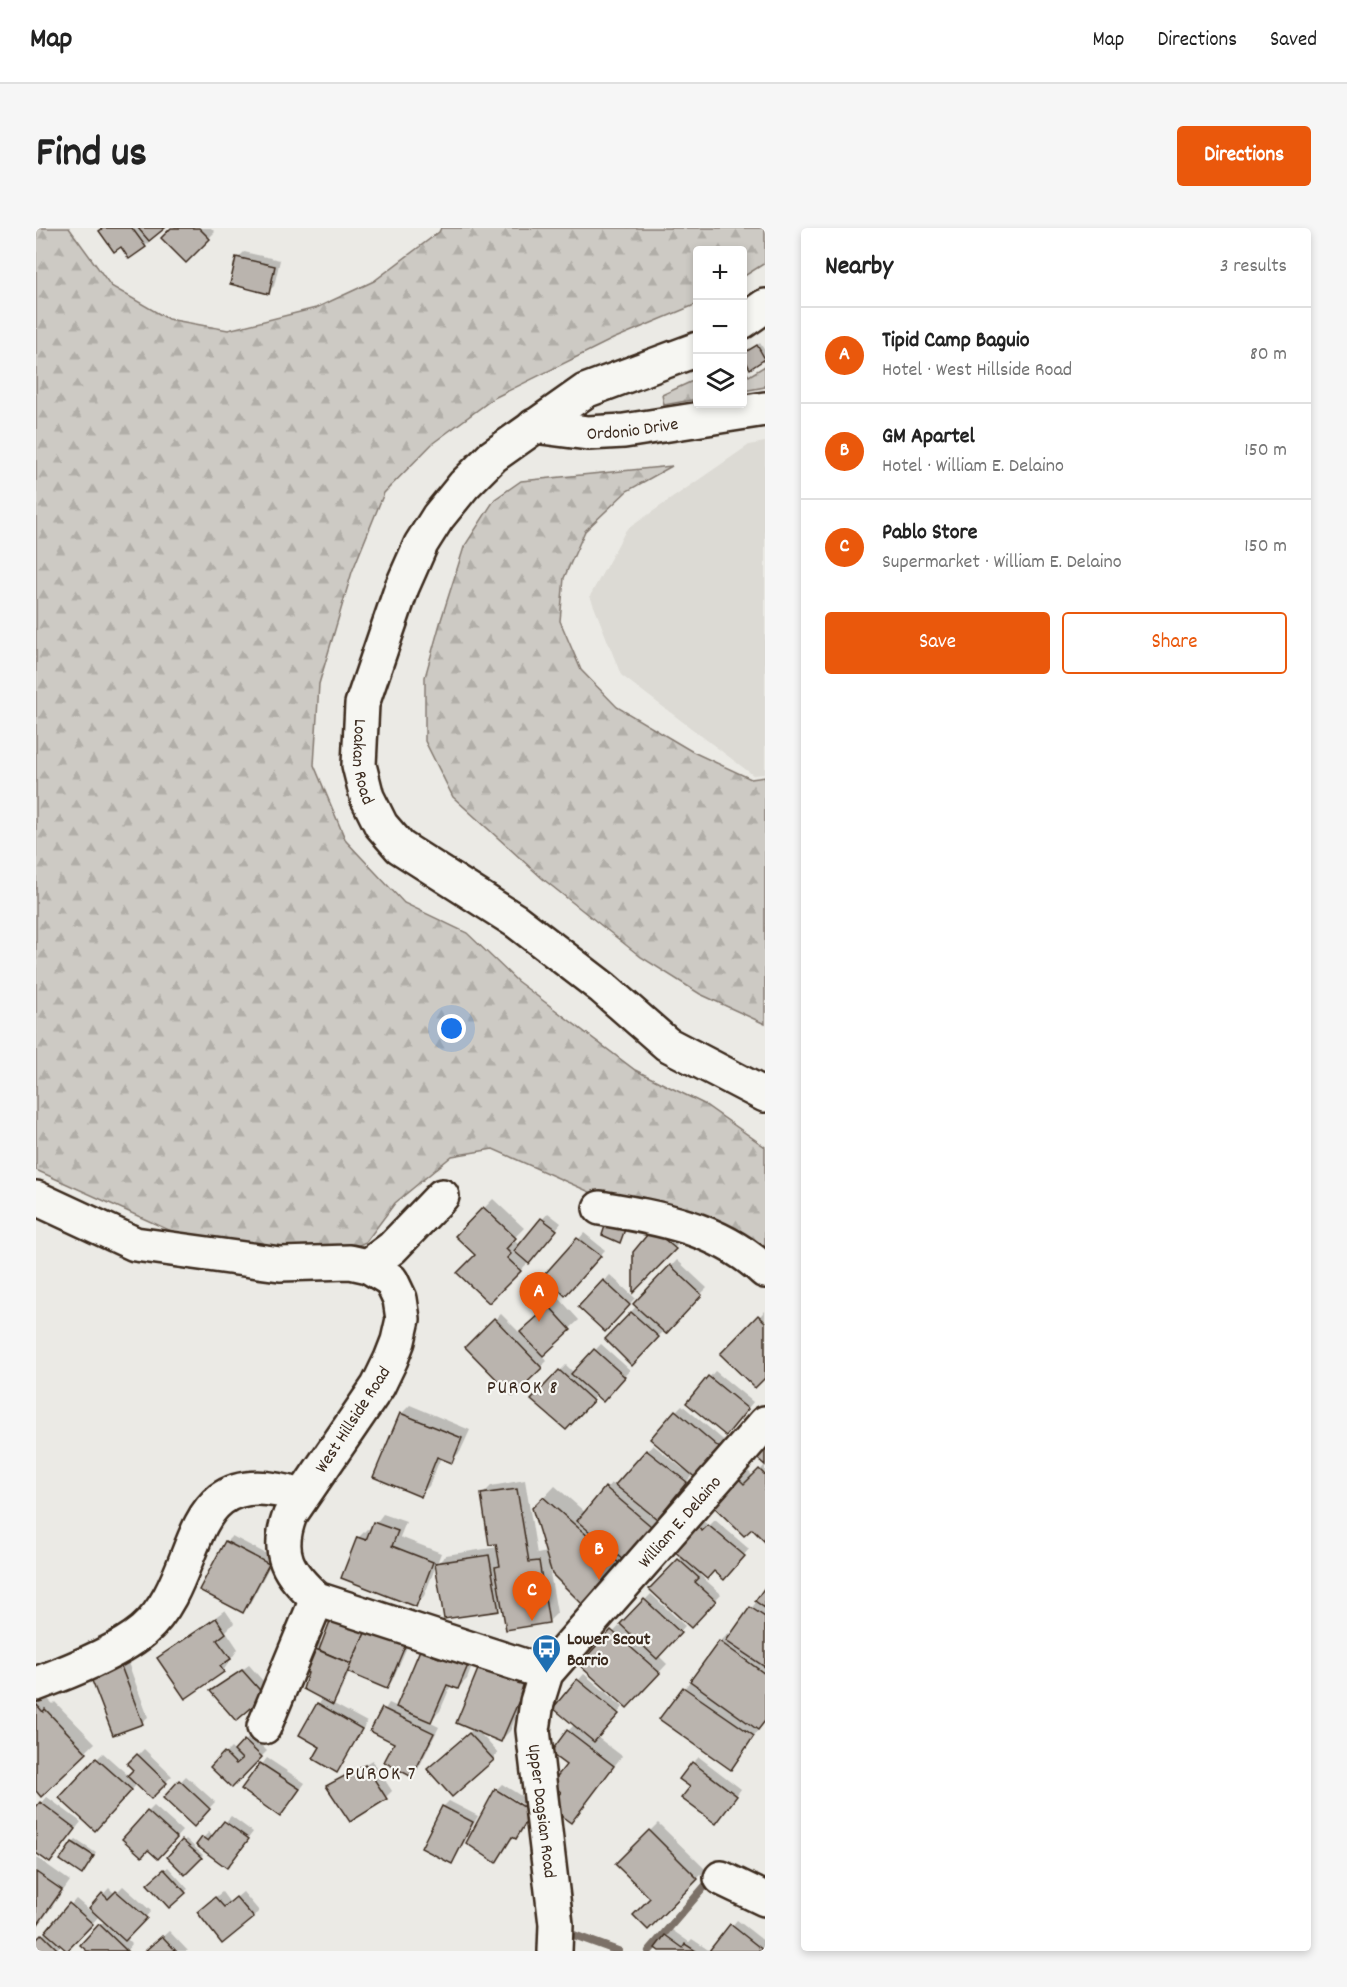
<!DOCTYPE html>
<html lang="en">
<head>
<meta charset="utf-8">
<style>
	:root { --surface:#fff; --page:#f6f6f6; --text:#222; --muted:#767676; --line:#e0e0e0; --accent:#ea580c }
	body { margin:0; font-family:Dekko,sans-serif; background:var(--page); color:var(--text) }
	.controls { position:absolute; right:18px; top:18px; display:grid; overflow:hidden; border-radius:6px; box-shadow:0 3px 9px #0003 }
	.controls button { width:54px; height:54px; display:grid; place-items:center; padding:0; border:0; border-bottom:2px solid var(--line); background:var(--surface); color:var(--text); font:30px sans-serif }
	.you { position:absolute; left:416px; top:801px; width:21px; height:21px; margin:-15px; border:4px solid #fff; border-radius:50%; background:#1a73e8; box-shadow:0 0 0 9px #1a73e833 }
	.badge { display:grid; place-items:center; width:39px; height:39px; border-radius:50%; background:var(--accent); color:#fff; font-size:20px; font-weight:700 }
	.pin { position:absolute; translate:-50% -50px; filter:drop-shadow(0 2px 3px #0008) }
	.pin::after { content:''; position:absolute; top:32px; width:21px; height:18px; background:inherit; clip-path:polygon(0 0,100% 0,50% 100%) }
	.list { margin:0; padding:0; list-style:none }
	h2 { display:flex; justify-content:space-between; align-items:center; height:78px; margin:0; padding:0 24px; font-size:26px }
	h2 small { font-size:20px; font-weight:400; color:var(--muted) }
	.list li { display:grid; grid-template-columns:39px 1fr auto; gap:18px; align-items:center; box-sizing:border-box; height:96px; padding:0 24px; border-top:2px solid var(--line) }
	.list b { display:block; font-size:22px; white-space:nowrap }
	.list p { margin:0; font-size:20px; white-space:nowrap; color:var(--muted) }
	.list em { font-size:20px; font-style:normal; color:var(--muted) }
	.actions { display:flex; gap:12px; padding:18px 24px }
	.actions a { flex:1; padding:14px 0; border:2px solid var(--accent); border-radius:6px; text-align:center; font-size:21px; color:var(--accent) }
	.actions .main { background:var(--accent); color:#fff }
	.icon { flex:none; width:33px; height:33px; fill:none; stroke:currentColor; stroke-width:2; stroke-linecap:round; stroke-linejoin:round }
	.map { position:relative; flex:none; width:729px; height:1723px; overflow:hidden; border-radius:6px }
	header { display:flex; align-items:center; gap:36px; box-sizing:border-box; height:84px; padding:0 30px; background:var(--surface); border-bottom:2px solid var(--line) }
	header strong { font-size:28px }
	nav { display:flex; gap:33px; margin-inline-start:auto; font-size:21px }
	.intro { display:flex; align-items:center; justify-content:space-between; box-sizing:border-box; height:144px; padding:0 36px }
	h1 { margin:0; font-size:42px }
	.button { padding:15px 27px; border-radius:6px; background:var(--accent); color:#fff; font-size:21px; font-weight:700 }
	main { display:flex; gap:36px; padding:0 36px }
	aside { flex:1; background:var(--surface); border-radius:6px; box-shadow:0 3px 9px #0003 }
	.map>svg:first-child { display:block }
	.built { fill:#dcdad4 }
	.forest { fill:url(#forest-firs); stroke:#847a71; stroke-width:1.5 }
	.shadow { fill:#0003 }
	.lines { fill:none; stroke-linecap:round; stroke-linejoin:round }
	.stream { stroke:#7c7167; stroke-width:8 }
	.building { fill:#bab4ae; stroke:#3b2a1e; stroke-width:1.5 }
	.minor-casing { stroke:#3b2a1e; stroke-width:38 }
	.major-casing { stroke:#3b2a1e; stroke-width:38 }
	.minor { stroke:#f6f6f2; stroke-width:33 }
	.major { stroke:#f6f6f2; stroke-width:33 }
	.labels { text-anchor:middle; stroke-width:4.5; stroke-linejoin:round; paint-order:stroke }
	.street-label { font-size:18px; fill:#3b2a1e; stroke:#f6f6f2 }
	.poi-label { font-size:18px; font-weight:bold; fill:#3b2a1e; stroke:#f6f6f2; text-anchor:start }
	.neighbourhood-label { font-size:20px; letter-spacing:1.5px; fill:#3b2a1e; stroke:#f6f6f2 }
</style>
</head>
<body>
<header>
<strong>Map</strong>
<nav><a>Map</a><a>Directions</a><a>Saved</a></nav>
</header>
<div class="intro"><h1>Find us</h1><a class="button">Directions</a></div>
<main>
<div class="map">
<svg width="729" height="1723" viewBox="0 0 729 1723">
	<defs>
		<pattern id="forest-firs" width="22" height="20" patternUnits="userSpaceOnUse" patternTransform="scale(1.5)"><rect width="22" height="20" fill="#cdcac4"/><path d="M5 1l3.5 6h-7zM16 11l3.5 6h-7z" fill="#b1aea8"/></pattern>
	</defs>
	<rect width="100%" height="100%" fill="#ebeae5"/>
	<filter id="ink" filterUnits="userSpaceOnUse"><feTurbulence type="fractalNoise" baseFrequency=".0167" numOctaves="2"/><feDisplacementMap in="SourceGraphic" scale="12" xChannelSelector="R" yChannelSelector="G"/><feConvolveMatrix kernelMatrix="1 2 1 2 8 2 1 2 1" color-interpolation-filters="sRGB"/></filter>
	<g filter="url(#ink)">
		<polygon class="built" points="729,214 729,546 717,547 585,447 554,368 590,302 713,217"/>
		<g class="forest">
			<polygon points="0,0 33,0 75,58 132,91 192,102 280,80 338,53 403,4 405,0 729,0 729,35 707,49 706,22 662,22 661,76 577,111 458,170 397,215 348,265 316,344 283,456 278,537 310,613 368,675 431,705 481,753 599,842 668,876 729,919 729,1023 583,977 457,921 416,928 359,975 330,1014 293,1030 155,1012 0,942"/>
			<polygon points="729,138 729,159 707,163 707,140 713,148"/>
			<polygon points="661,151 661,171 628,177 626,167"/>
			<polygon points="636,238 591,263 549,303 528,350 524,393 545,442 581,479 657,524 715,551 729,549 729,796 664,766 605,729 507,651 417,569 389,513 389,449 405,392 428,319 459,271 485,253"/>
		</g>
		<g class="shadow">
			<polygon points="68,0 127,0 109,18 85,17"/>
			<polygon points="138,0 175,0 179,4 150,33"/>
			<polygon points="208,24 244,32 238,58 232,64 202,30"/>
			<polygon points="724,115 729,123 729,129 714,139 706,128"/>
			<polygon points="457,971 488,1000 477,1011 484,1018 512,985 525,995 499,1028 453,1073 441,1027 421,1008"/>
			<polygon points="623,996 644,1014 599,1061"/>
			<polygon points="548,1005 569,1022 535,1060 543,1011"/>
			<polygon points="641,1032 671,1060 596,1135 571,1111"/>
			<polygon points="574,1047 599,1070 575,1096 544,1079"/>
			<polygon points="523,1070 543,1092 505,1127 511,1133 477,1166 431,1119 465,1086 485,1106"/>
			<polygon points="729,1083 729,1147 686,1126"/>
			<polygon points="565,1116 594,1142 572,1166 561,1167 535,1195 524,1143 530,1137 538,1145"/>
			<polygon points="679,1143 717,1174 696,1200 652,1174"/>
			<polygon points="374,1177 434,1202 424,1224 415,1233 405,1229 393,1258 384,1267 365,1186"/>
			<polygon points="646,1177 692,1216 657,1246 560,1365 513,1339 521,1385 512,1394 467,1376 462,1381 401,1336 410,1327 462,1319 446,1267 455,1258 489,1252 501,1326 511,1324 498,1280 519,1258 550,1285 575,1255 580,1258 617,1217 647,1241 640,1183"/>
			<polygon points="729,1237 729,1312 716,1299 675,1274 709,1240 718,1249"/>
			<polygon points="347,1286 370,1294 364,1309 405,1325 388,1368 379,1377 322,1310 331,1301 335,1302"/>
			<polygon points="666,1292 673,1298 679,1292 713,1321 693,1344 678,1341 664,1347 685,1366 655,1398 616,1361 647,1328 660,1298"/>
			<polygon points="196,1308 238,1330 213,1377 207,1383 165,1361 190,1314"/>
			<polygon points="729,1362 729,1493 694,1540 625,1491 684,1414 693,1405 696,1407"/>
			<polygon points="615,1366 649,1398 622,1427 631,1436 600,1469 545,1437"/>
			<polygon points="189,1382 198,1395 190,1403 202,1421 187,1443 123,1430"/>
			<polygon points="375,1410 356,1453 351,1459 314,1443 302,1469 296,1475 331,1494 300,1543 286,1519 282,1476 288,1470 274,1444 277,1411 287,1416"/>
			<polygon points="394,1414 443,1421 431,1451 422,1460 415,1457 404,1483 393,1494 403,1499 382,1541 376,1547 360,1514 336,1502 353,1475 362,1479 385,1423"/>
			<polygon points="91,1432 112,1489 106,1494 78,1505 55,1445"/>
			<polygon points="213,1437 234,1461 228,1467 176,1464"/>
			<polygon points="499,1445 474,1503 465,1512 442,1503 462,1525 457,1531 399,1536"/>
			<polygon points="548,1446 587,1479 561,1509 586,1528 535,1593 527,1564 532,1536 532,1503 539,1496 519,1479"/>
			<polygon points="0,1459 17,1476 19,1474 59,1515 5,1567 0,1561"/>
			<polygon points="215,1507 231,1523 196,1558 176,1539 195,1520 199,1524"/>
			<polygon points="108,1521 136,1548 115,1569 101,1556 65,1595 61,1531 67,1525 93,1548 99,1541 93,1536"/>
			<polygon points="663,1529 705,1561 685,1588 657,1535"/>
			<polygon points="231,1530 269,1555 250,1581 207,1561"/>
			<polygon points="336,1532 356,1563 350,1569 292,1558"/>
			<polygon points="150,1548 179,1574 158,1596 129,1570"/>
			<polygon points="466,1556 501,1578 498,1583 461,1561"/>
			<polygon points="11,1569 45,1594 19,1627 0,1623 0,1582"/>
			<polygon points="413,1573 442,1588 421,1628 415,1634 407,1579"/>
			<polygon points="118,1578 146,1603 128,1623 112,1584"/>
			<polygon points="496,1586 485,1604 480,1609 477,1608 459,1633 432,1615"/>
			<polygon points="195,1588 217,1604 191,1638 167,1610 173,1604 178,1608"/>
			<polygon points="622,1595 670,1642 612,1700 616,1670 581,1636"/>
			<polygon points="150,1611 167,1627 149,1644 133,1629"/>
			<polygon points="40,1612 60,1625 49,1642 37,1615"/>
			<polygon points="0,1629 34,1653 0,1701"/>
			<polygon points="132,1639 152,1661 133,1678 113,1656"/>
			<polygon points="87,1658 115,1683 90,1710 96,1716 90,1723 53,1723 46,1716 69,1692 63,1688 33,1721 35,1723 26,1716 19,1723 0,1723 0,1715 40,1671 53,1682 73,1660 79,1666"/>
			<polygon points="186,1664 194,1675 207,1664 223,1683 217,1689 168,1678"/>
			<polygon points="701,1692 729,1714 729,1723 675,1723"/>
			<polygon points="636,1702 653,1714 656,1711 674,1723 625,1723 630,1708"/>
			<polygon points="133,1703 152,1723 111,1723"/>
		</g>
		<g class="lines">
			<g class="stream">
				<polyline points="527,1703 582,1723"/>
				<polyline points="613,1723 676,1650"/>
			</g>
		</g>
		<g class="building">
			<polygon points="67,0 96,0 110,19 93,31 85,19 78,24 63,3"/>
			<polygon points="102,0 129,0 113,13"/>
			<polygon points="135,0 163,0 174,11 150,35 125,10"/>
			<polygon points="200,29 239,38 233,66 194,56"/>
			<polygon points="721,117 729,131 714,141 706,126"/>
			<polygon points="447,979 480,1010 470,1021 475,1026 471,1030 485,1043 453,1075 421,1045 439,1027 419,1008"/>
			<polygon points="573,986 592,993 584,1015 566,1007"/>
			<polygon points="505,990 521,1002 493,1036 478,1023"/>
			<polygon points="616,1001 640,1021 597,1065 597,1024"/>
			<polygon points="541,1010 565,1028 529,1068 508,1047"/>
			<polygon points="634,1037 666,1067 630,1106 597,1076"/>
			<polygon points="567,1052 594,1077 569,1104 542,1079"/>
			<polygon points="513,1078 535,1102 507,1128 484,1104"/>
			<polygon points="595,1084 623,1109 596,1138 569,1111"/>
			<polygon points="722,1087 729,1094 729,1150 719,1160 684,1126"/>
			<polygon points="458,1090 506,1140 477,1168 429,1119"/>
			<polygon points="558,1121 589,1149 567,1174 535,1146"/>
			<polygon points="523,1142 557,1173 530,1202 495,1172"/>
			<polygon points="672,1148 712,1181 690,1208 650,1175"/>
			<polygon points="639,1182 687,1223 662,1252 614,1211"/>
			<polygon points="364,1185 426,1210 416,1235 401,1229 385,1269 337,1249"/>
			<polygon points="729,1210 729,1237 715,1225"/>
			<polygon points="610,1222 651,1254 621,1291 579,1257"/>
			<polygon points="723,1241 729,1247 729,1314 716,1301 708,1308 673,1274 699,1247 708,1256"/>
			<polygon points="569,1259 615,1298 587,1332 541,1293"/>
			<polygon points="481,1261 493,1334 503,1333 513,1395 470,1402 459,1339 464,1338 460,1316 453,1317 445,1266"/>
			<polygon points="507,1269 584,1336 549,1379 516,1346 496,1280"/>
			<polygon points="337,1294 362,1303 356,1318 397,1334 380,1379 305,1350 321,1309 330,1312"/>
			<polygon points="659,1297 666,1303 672,1297 709,1328 688,1352 678,1343 671,1351 637,1322"/>
			<polygon points="189,1313 233,1336 207,1385 163,1362"/>
			<polygon points="453,1327 463,1383 408,1391 399,1335"/>
			<polygon points="642,1331 663,1350 659,1354 680,1373 655,1400 613,1361"/>
			<polygon points="729,1359 729,1380 719,1373"/>
			<polygon points="608,1371 645,1405 621,1431 584,1396"/>
			<polygon points="714,1379 729,1389 729,1439 690,1413"/>
			<polygon points="296,1388 331,1401 315,1436 283,1422"/>
			<polygon points="180,1390 190,1405 181,1412 195,1431 184,1438 188,1444 149,1471 121,1430"/>
			<polygon points="331,1401 370,1416 351,1461 311,1444"/>
			<polygon points="575,1402 624,1445 591,1480 543,1437"/>
			<polygon points="683,1413 729,1446 729,1493 722,1502 654,1453"/>
			<polygon points="270,1417 315,1436 297,1477 267,1461 272,1445 259,1440"/>
			<polygon points="408,1418 435,1430 422,1461 411,1457 395,1494 360,1479 384,1422 403,1430"/>
			<polygon points="83,1433 107,1496 77,1507 53,1445"/>
			<polygon points="445,1434 491,1454 465,1514 420,1495"/>
			<polygon points="206,1442 229,1468 200,1493 174,1463"/>
			<polygon points="541,1451 583,1486 558,1514 517,1480"/>
			<polygon points="647,1459 718,1508 695,1542 623,1491"/>
			<polygon points="281,1475 326,1501 301,1545 277,1531 284,1519 263,1507"/>
			<polygon points="0,1476 7,1484 9,1481 51,1525 5,1569 0,1563"/>
			<polygon points="346,1480 398,1505 376,1549 348,1534 358,1515 334,1503"/>
			<polygon points="531,1502 578,1538 535,1595 513,1579 525,1564 515,1556 530,1537 514,1525"/>
			<polygon points="433,1505 458,1532 416,1569 391,1541"/>
			<polygon points="208,1512 226,1529 196,1560 174,1539 188,1524 200,1536 206,1531 198,1523"/>
			<polygon points="101,1526 131,1555 115,1571 91,1548 97,1542 91,1536"/>
			<polygon points="60,1530 96,1562 59,1603 23,1570"/>
			<polygon points="656,1534 701,1568 680,1596 645,1570 654,1559 643,1551"/>
			<polygon points="224,1535 264,1561 244,1589 205,1561"/>
			<polygon points="329,1537 351,1571 314,1594 290,1558"/>
			<polygon points="143,1552 174,1581 158,1599 127,1570"/>
			<polygon points="459,1561 496,1584 480,1611 476,1609 460,1635 430,1615"/>
			<polygon points="4,1574 40,1601 14,1635 0,1625 0,1579"/>
			<polygon points="406,1578 437,1594 416,1636 385,1620"/>
			<polygon points="111,1583 141,1610 122,1631 112,1622 106,1629 86,1611"/>
			<polygon points="188,1593 213,1611 191,1640 160,1617 166,1609 172,1613"/>
			<polygon points="613,1602 662,1651 612,1702 597,1687 614,1670 579,1636"/>
			<polygon points="146,1612 166,1630 149,1647 131,1629"/>
			<polygon points="36,1614 58,1628 46,1647 24,1632"/>
			<polygon points="128,1641 150,1665 133,1680 111,1656"/>
			<polygon points="0,1644 26,1662 0,1699"/>
			<polygon points="80,1663 111,1690 89,1713 53,1680 66,1665 72,1671"/>
			<polygon points="179,1669 188,1679 200,1669 218,1690 186,1716 161,1684"/>
			<polygon points="33,1675 57,1696 31,1723 9,1704"/>
			<polygon points="63,1696 91,1723 51,1723 44,1717"/>
			<polygon points="694,1696 728,1723 673,1723"/>
			<polygon points="6,1706 22,1722 21,1723 0,1723 0,1712"/>
			<polygon points="629,1707 647,1720 649,1716 660,1723 623,1723 619,1720"/>
			<polygon points="126,1708 140,1723 109,1723"/>
		</g>
		<g class="lines">
			<defs>
				<g id="minor">
					<path id="s1" d="M 498,198 L 552,205 L 588,203 L 729,181"/>
					<path d="M 0,970 L 99,1016 L 244,1036 L 314,1034 L 332,1038 L 355,1052 L 364,1071 L 367,1091 L 362,1113 L 355,1131 L 342,1158 L 254,1287 C 239,1326 252,1345 281,1371 L 510,1445"/>
					<path d="M 564,980 C 624,990 683,1000 729,1043"/>
					<polyline points="332,1038 356,1020 406,968"/>
					<path d="M 0,1456 C 32,1444 81,1425 107,1403 C 172,1347 140,1228 265,1268"/>
					<polyline points="228,1499 281,1371"/>
					<polyline points="685,1650 729,1671"/>
					<path id="s2" d="M 519,1723 L 520,1696 L 497,1502 L 501,1474 L 510,1445 L 729,1195"/>
				</g>
				<g id="major">
					<polyline points="706,94 729,78"/>
					<path id="s3" d="M 662,121 L 549,163 L 457,228 L 428,257 L 402,289 L 385,316 L 366,359 L 326,476 L 323,537 L 331,569 L 345,597 L 364,619 L 480,693 L 567,760 L 631,816 L 729,867"/>
				</g>
			</defs>
			<use href="#minor" class="minor-casing"/>
			<use href="#major" class="major-casing"/>
			<use href="#minor" class="minor"/>
			<use href="#major" class="major"/>
		</g>
	</g>
	<defs>
		<symbol id="bus-pin" viewBox="-11 -11 22 30"><path d="M0 17L-7.5 6A9.5 9.5 0 1 1 7.5 6Z" fill="#1f6fb2" stroke="#f6f6f2"/><path d="M-5-6H5V4H4V6H2V4H-2V6H-4V4H-5ZM-3.5-4V0h7V-4ZM-3.5 1.2v1.5H-2V1.2ZM2 1.2v1.5H3.5V1.2Z" fill="#fff"/></symbol>
	</defs>
	<g fill-rule="evenodd">
		<use href="#bus-pin" x="494" y="1404" width="33" height="45"/>
	</g>
	<g class="labels">
		<g class="street-label">
			<text dy="6" stroke="none"><textPath href="#s1" startOffset="99">Ordonio Drive</textPath></text>
			<text dy="6" stroke="none"><textPath href="#s3" startOffset="576">Loakan Road</textPath></text>
			<text transform="translate(316 1191) rotate(-57)" y="6">West Hillside Road</text>
			<text dy="6" stroke="none"><textPath href="#s2" startOffset="483">William E. Delaino</textPath></text>
			<text transform="translate(507 1583) rotate(83)" y="6">Upper Dagsian Road</text>
		</g>
		<g class="poi-label">
			<text x="531" y="1416">Lower Scout<tspan x="531" dy="21">Barrio</tspan></text>
		</g>
		<g class="neighbourhood-label">
			<text x="487" y="1165">PUROK 8</text>
			<text x="345" y="1551">PUROK 7</text>
		</g>
	</g>
</svg>
<div class="controls">
<button>+</button>
<button>−</button>
<button><svg class="icon" aria-label="layers" viewBox="0 0 24 24"><path d="M12 4l9 5-9 5-9-5zM3 14l9 5 9-5"/></svg></button>
</div>
<div class="you"></div>
<div class="pin badge" style="left:503px;top:1094px">A</div>
<div class="pin badge" style="left:563px;top:1352px">B</div>
<div class="pin badge" style="left:496px;top:1393px">C</div>
</div>
<aside>
<h2>Nearby<small>3 results</small></h2>
<ul class="list">
<li><span class="badge">A</span><div><b>Tipid Camp Baguio</b><p>Hotel · West Hillside Road</p></div><em>80 m</em></li>
<li><span class="badge">B</span><div><b>GM Apartel</b><p>Hotel · William E. Delaino</p></div><em>150 m</em></li>
<li><span class="badge">C</span><div><b>Pablo Store</b><p>Supermarket · William E. Delaino</p></div><em>150 m</em></li>
</ul>
<div class="actions"><a class="main">Save</a><a>Share</a></div>
</aside>
</main>
</body>
</html>
